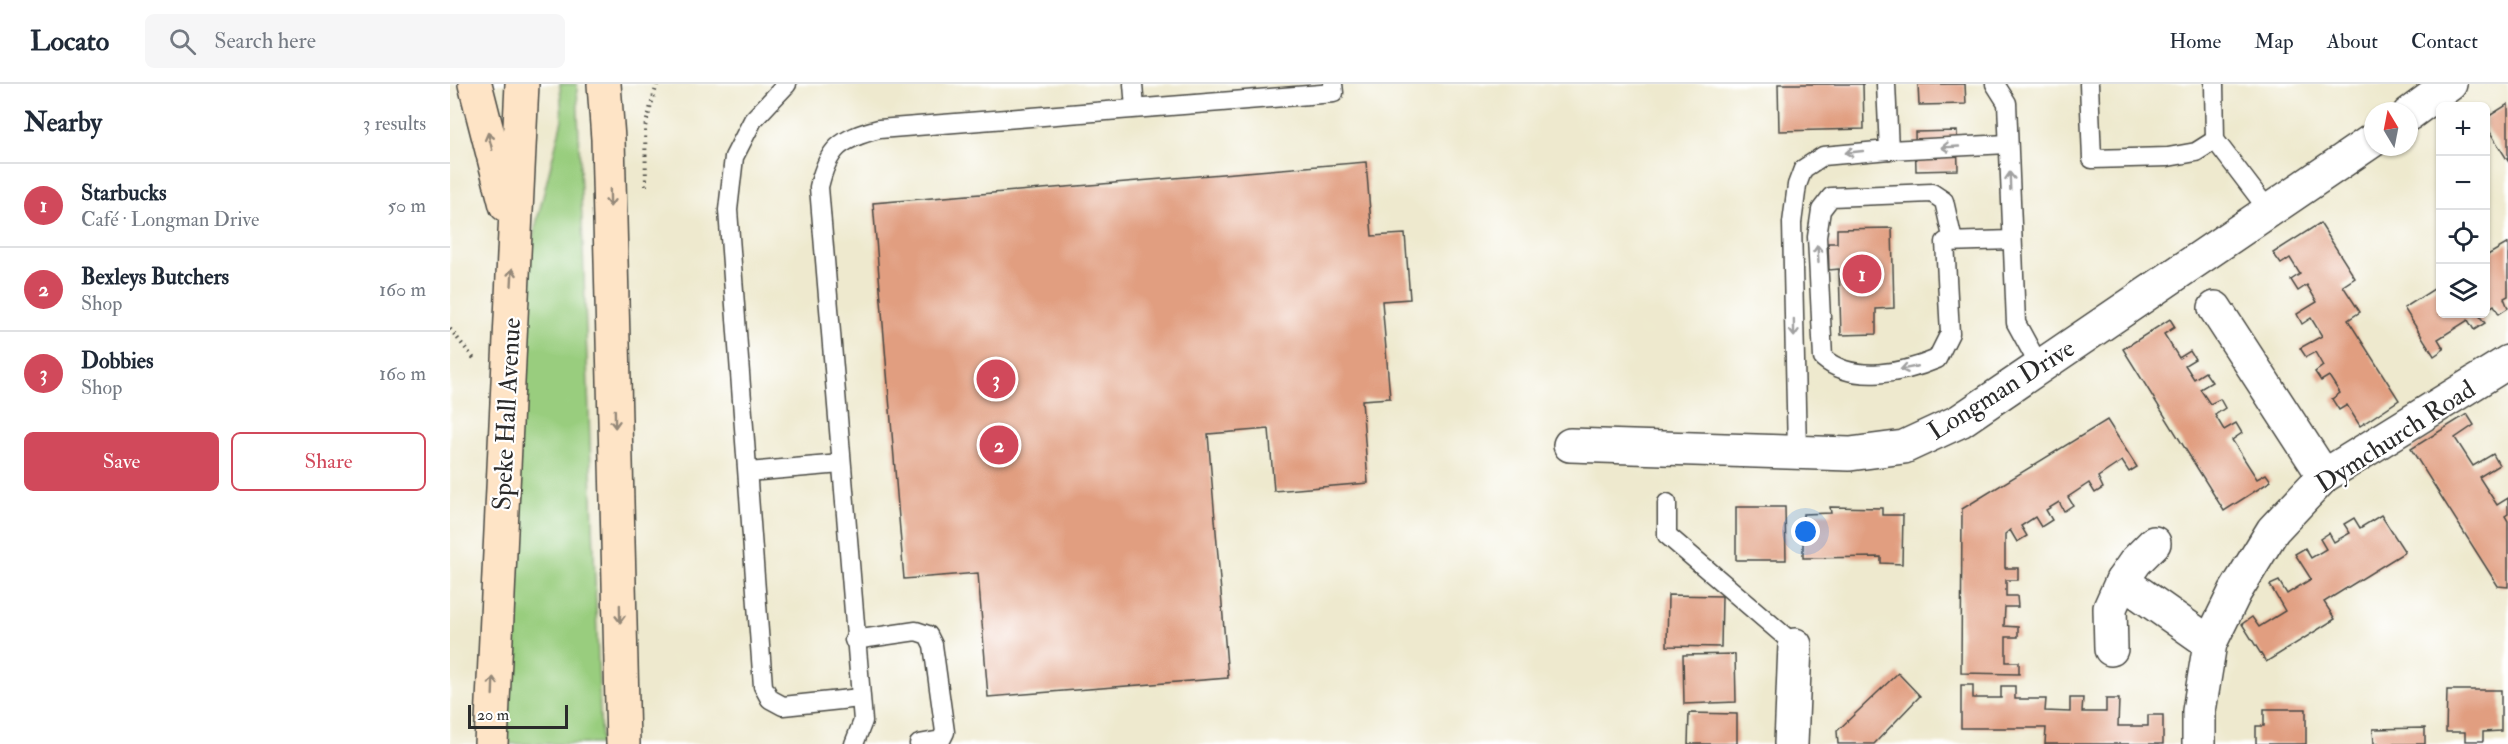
<!DOCTYPE html>
<html lang="en">
<head>
<meta charset="utf-8">
<style>
	:root { --surface:#fff; --page:#f6f6f7; --text:#1f2937; --muted:#747a83; --line:#e0e1e3; --accent:#d1495b }
	body { margin:0; font-family:"IM FELL Double Pica",serif; background:var(--page); color:var(--text) }
	.controls { position:absolute; right:18px; top:18px; display:grid; overflow:hidden; border-radius:9px; box-shadow:0 2px 4px #0004 }
	.controls button { width:54px; height:54px; display:grid; place-items:center; padding:0; border:0; border-bottom:2px solid var(--line); background:var(--surface); color:var(--text); font:30px sans-serif }
	.compass { position:absolute; left:1914px; top:18px; width:54px; height:54px; border-radius:50%; background:var(--surface); box-shadow:0 2px 4px #0004; rotate:350deg }
	.scale { position:absolute; left:18px; bottom:15px; width:100px; box-sizing:border-box; padding-left:6px; border:3px solid #2b2b2b; border-top:0; font-size:16px; line-height:21px; white-space:nowrap; color:#2b2b2b; -webkit-text-stroke:4px #fff; paint-order:stroke }
	.you { position:absolute; left:1356px; top:448px; width:21px; height:21px; margin:-15px; border:4px solid #fff; border-radius:50%; background:#1a73e8; box-shadow:0 0 0 9px #1a73e833 }
	.badge { display:grid; place-items:center; width:39px; height:39px; border-radius:50%; background:var(--accent); color:#fff; font-size:20px; font-weight:700 }
	.pin { position:absolute; translate:-50% -50%; border:3px solid #fff; box-shadow:0 2px 6px #0006 }
	.list { margin:0; padding:0; list-style:none }
	h2 { display:flex; justify-content:space-between; align-items:center; height:78px; margin:0; padding:0 24px; font-size:26px }
	h2 small { font-size:20px; font-weight:400; color:var(--muted) }
	.list li { display:grid; grid-template-columns:39px 1fr auto; gap:18px; align-items:center; box-sizing:border-box; height:84px; padding:0 24px; border-top:2px solid var(--line) }
	.list b { display:block; font-size:22px; white-space:nowrap }
	.list p { margin:0; font-size:20px; white-space:nowrap; color:var(--muted) }
	.list em { font-size:20px; font-style:normal; color:var(--muted) }
	.actions { display:flex; gap:12px; padding:18px 24px }
	.actions a { flex:1; padding:14px 0; border:2px solid var(--accent); border-radius:9px; text-align:center; font-size:21px; color:var(--accent) }
	.actions .main { background:var(--accent); color:#fff }
	.icon { flex:none; width:33px; height:33px; fill:none; stroke:currentColor; stroke-width:2; stroke-linecap:round; stroke-linejoin:round }
	.map { position:relative; flex:none; width:2058px; height:660px; overflow:hidden }
	header { display:flex; align-items:center; gap:36px; box-sizing:border-box; height:84px; padding:0 30px; background:var(--surface); border-bottom:2px solid var(--line) }
	header strong { font-size:28px }
	nav { display:flex; gap:33px; margin-inline-start:auto; font-size:21px }
	.search { width:420px; height:54px; background:var(--page); display:flex; align-items:center; gap:15px; box-sizing:border-box; padding:0 21px; border-radius:9px; color:var(--muted); font-size:22px }
	main { display:flex }
	aside { flex:1; background:var(--surface) }
	.map>svg:first-child { display:block }
	.green { fill:#99cd7e; stroke:#627c54; stroke-width:1.5 }
	.building { fill:#e19e80 }
	.lines { fill:none; stroke-linecap:round; stroke-linejoin:round }
	.lane-casing { stroke:#484843; stroke-width:21 }
	.street-casing { stroke:#484843; stroke-width:36 }
	.secondary-casing { stroke:#484843; stroke-width:36 }
	.path { stroke:#484843; stroke-width:4; stroke-dasharray:1.5 4.5; stroke-linecap:butt }
	.lane { stroke:#fff; stroke-width:18 }
	.street { stroke:#fff; stroke-width:33 }
	.secondary { stroke:#fee4c6; stroke-width:33 }
	.oneway { stroke:#948878 }
	.oneway2 { stroke:#a0a0a0 }
	.labels { text-anchor:middle; stroke-width:4.5; stroke-linejoin:round; paint-order:stroke }
	.street-label { font-size:26px; fill:#2b2b2b; stroke:#fff }
</style>
</head>
<body>
<header>
<strong>Locato</strong>
<div class="search"><svg class="icon" aria-label="search" viewBox="0 0 24 24"><circle cx="10" cy="10" r="6"/><path d="M15 15l6 6"/></svg>Search here</div>
<nav><a>Home</a><a>Map</a><a>About</a><a>Contact</a></nav>
</header>
<main>
<aside>
<h2>Nearby<small>3 results</small></h2>
<ul class="list">
<li><span class="badge">1</span><div><b>Starbucks</b><p>Café · Longman Drive</p></div><em>50 m</em></li>
<li><span class="badge">2</span><div><b>Bexleys Butchers</b><p>Shop</p></div><em>160 m</em></li>
<li><span class="badge">3</span><div><b>Dobbies</b><p>Shop</p></div><em>160 m</em></li>
</ul>
<div class="actions"><a class="main">Save</a><a>Share</a></div>
</aside>
<div class="map">
<svg width="2058" height="660" viewBox="0 0 2058 660">
	<rect width="100%" height="100%" fill="#fff"/>
	<filter id="ink" filterUnits="userSpaceOnUse"><feTurbulence type="fractalNoise" baseFrequency=".0167" numOctaves="2"/><feDisplacementMap in="SourceGraphic" scale="12" xChannelSelector="R" yChannelSelector="G"/><feConvolveMatrix kernelMatrix="1 2 1 2 8 2 1 2 1" color-interpolation-filters="sRGB"/></filter>
	<filter id="wash" filterUnits="userSpaceOnUse"><feTurbulence type="fractalNoise" baseFrequency=".008" numOctaves="4" result="noise"/><feDisplacementMap in="SourceGraphic" scale="24" xChannelSelector="R" yChannelSelector="G"/><feGaussianBlur stdDeviation="1.35" result="paint"/><feColorMatrix in="noise" values="0 0 0 0 0 0 0 0 0 0 0 0 0 0 0 0 0 1.4 0 .05"/><feComposite in="paint" operator="in"/></filter>
	<g filter="url(#wash)">
		<rect width="100%" height="100%" fill="#eee9ce"/>
		<polygon class="green" points="110,0 127,0 151,660 50,660 60,246 112,36"/>
		<g id="blocks">
			<g class="building">
				<polygon points="1328,0 1413,0 1414,45 1329,47"/>
				<polygon points="1468,0 1515,0 1516,20 1469,21"/>
				<polygon points="2058,20 2058,77 2036,42 2036,34"/>
				<polygon points="1507,47 1508,86 1466,87 1465,48"/>
				<polygon points="916,78 922,152 955,150 960,215 932,217 940,314 912,316 918,399 824,407 819,345 758,350 778,594 538,613 528,489 454,495 423,119"/>
				<polygon points="1870,139 1905,194 1893,202 1910,228 1898,236 1949,316 1910,342 1897,321 1889,326 1882,315 1890,309 1879,292 1871,297 1865,288 1873,282 1865,268 1856,273 1850,264 1872,252 1861,234 1852,240 1847,230 1867,218 1857,201 1848,207 1841,196 1850,190 1840,174 1831,180 1823,169"/>
				<polygon points="1442,144 1444,224 1426,225 1426,250 1391,251 1389,185 1379,186 1378,159 1387,159 1387,145"/>
				<polygon points="2058,159 2058,212 2054,214 2058,224 2049,230 2044,221 2036,226 2036,172"/>
				<polygon points="1990,201 1990,230 2028,230 2035,239 2024,246 2018,236 1988,255 1994,265 1984,272 1954,224"/>
				<polygon points="1720,235 1725,243 1714,250 1729,274 1740,267 1745,275 1735,281 1744,295 1755,288 1762,298 1750,305 1760,320 1770,315 1775,324 1765,331 1774,346 1786,339 1792,349 1782,356 1807,395 1816,390 1821,397 1774,427 1673,265"/>
				<polygon points="2017,330 2024,341 2005,354 2023,382 2043,370 2049,381 2029,393 2047,421 2058,414 2058,430 2055,432 2058,437 2058,503 2048,502 1961,365"/>
				<polygon points="1657,336 1687,383 1679,388 1672,377 1648,393 1653,404 1645,409 1639,399 1618,413 1623,421 1614,427 1609,418 1596,426 1602,436 1591,443 1585,433 1571,442 1577,452 1567,458 1560,446 1555,450 1555,484 1568,484 1568,496 1556,496 1556,512 1567,512 1568,523 1555,523 1554,542 1568,543 1568,553 1556,553 1556,578 1569,578 1569,590 1511,589 1512,425"/>
				<polygon points="1286,423 1335,423 1336,476 1286,476"/>
				<polygon points="1380,423 1432,424 1432,431 1453,431 1452,480 1431,479 1431,473 1353,474 1353,430 1381,429"/>
				<polygon points="1931,431 1955,468 1874,518 1885,535 1816,578 1792,540 1802,533 1809,543 1835,527 1820,501 1829,497 1837,510 1861,495 1845,470 1855,464 1861,474 1876,465 1870,455 1879,449 1884,458 1900,449 1894,440 1904,434 1910,444"/>
				<polygon points="1218,511 1272,512 1271,563 1217,562"/>
				<polygon points="1285,570 1286,618 1234,620 1233,571"/>
				<polygon points="1448,589 1470,612 1424,660 1388,660 1387,647"/>
				<polygon points="1511,601 1523,601 1523,614 1551,614 1551,602 1565,602 1565,615 1596,615 1595,627 1620,628 1620,614 1633,614 1632,628 1656,628 1656,615 1669,615 1668,642 1698,642 1698,631 1713,631 1713,660 1595,660 1596,644 1511,644"/>
				<polygon points="1997,606 2051,606 2051,647 2033,648 2033,657 2015,657 2015,648 1996,648"/>
				<polygon points="1814,625 1856,625 1856,660 1806,660 1806,642 1814,642"/>
				<polygon points="1239,629 1287,630 1287,660 1238,660"/>
				<polygon points="1975,644 1975,660 1924,660 1923,645"/>
			</g>
		</g>
	</g>
	<g filter="url(#ink)">
		<use href="#blocks" fill-opacity="0" stroke="#484843" stroke-width="1.5"/>
		<g class="lines">
			<defs>
				<g id="lane">
					<polyline points="337,0 303,36 284,73 278,126 313,602 320,615 333,622 410,614"/>
					<polyline points="683,0 685,24"/>
					<polyline points="1545,0 1557,19 1566,239 1590,283"/>
					<polyline points="1639,0 1642,75 1718,73 1746,68 1765,56"/>
					<polyline points="1764,0 1765,56 1819,127"/>
					<polyline points="1439,66 1558,60"/>
					<path d="M 1503,157 L 1494,117 L 1482,109 L 1381,113 L 1371,126 L 1367,153 L 1373,274 C 1403,300 1454,289 1487,275 L 1500,249 L 1495,158 L 1562,156"/>
					<polyline points="1347,368 1342,139 1347,101 1353,85 1373,72 1439,66 1436,0"/>
					<polyline points="298,388 391,380"/>
					<polyline points="1217,419 1217,451 1345,561"/>
					<polyline points="404,556 466,547 478,551 483,561 495,648 491,656 469,660"/>
					<path d="M 404,660 L 413,637 L 369,103 C 378,64 390,55 429,45 L 884,9 L 883,0"/>
				</g>
				<g id="street">
					<polyline points="1959,30 2000,0"/>
					<polyline points="1765,224 1874,392"/>
					<polyline points="1120,361 1400,370 1454,363 1510,337 1923,56"/>
					<polyline points="1672,497 1686,477 1704,459"/>
					<polyline points="1661,565 1660,524 1672,497 1760,559"/>
					<polyline points="1341,660 1345,561"/>
					<polyline points="1749,660 1749,627 1760,559 1785,508 1823,446 1874,392 2058,278"/>
				</g>
				<g id="secondary">
					<polyline points="25,0 56,121"/>
					<polyline points="154,0 158,55 173,660"/>
					<polyline points="41,660 72,0"/>
				</g>
			</defs>
			<use href="#lane" class="lane-casing"/>
			<use href="#street" class="street-casing"/>
			<use href="#secondary" class="secondary-casing"/>
			<g class="path">
				<polyline points="196,102 195,43 207,0"/>
				<polyline points="0,245 25,276"/>
			</g>
			<use href="#lane" class="lane"/>
			<use href="#street" class="street"/>
			<use href="#secondary" class="secondary"/>
		</g>
		<defs><path id="oneway-shaft" d="M-6 0H5M1.5-3L5.5 0L1.5 3" fill="none" stroke-width="1.6" stroke-linecap="round" stroke-linejoin="round" transform="scale(1.5)"/></defs>
		<g class="oneway">
			<use href="#oneway-shaft" transform="translate(40 57) rotate(-104)"/>
			<use href="#oneway-shaft" transform="translate(160 114) rotate(89)"/>
			<use href="#oneway-shaft" transform="translate(62 193) rotate(-87)"/>
			<use href="#oneway-shaft" transform="translate(165 335) rotate(89)"/>
			<use href="#oneway-shaft" transform="translate(170 530) rotate(89)"/>
			<use href="#oneway-shaft" transform="translate(43 602) rotate(-88)"/>
		</g>
		<g class="oneway2">
			<use href="#oneway-shaft" transform="translate(1500 63) rotate(177)"/>
			<use href="#oneway-shaft" transform="translate(1404 68) rotate(174)"/>
			<use href="#oneway-shaft" transform="translate(1560 97) rotate(-92)"/>
			<use href="#oneway-shaft" transform="translate(1368 170) rotate(-93)"/>
			<use href="#oneway-shaft" transform="translate(1344 244) rotate(89)"/>
			<use href="#oneway-shaft" transform="translate(1459 284) rotate(169)"/>
		</g>
	</g>
	<g class="labels">
		<g class="street-label">
			<text transform="translate(1551 305) rotate(-32)" y="9">Longman Drive</text>
			<text transform="translate(56 330) rotate(-87)" y="9">Speke Hall Avenue</text>
			<text transform="translate(1945 352) rotate(-33)" y="9">Dymchurch Road</text>
		</g>
	</g>
</svg>
<div class="controls">
<button>+</button>
<button>−</button>
<button><svg class="icon" aria-label="locate" viewBox="0 0 24 24"><circle cx="12" cy="12" r="6"/><path d="M12 2v4M12 18v4M2 12h4M18 12h4"/></svg></button>
<button><svg class="icon" aria-label="layers" viewBox="0 0 24 24"><path d="M12 4l9 5-9 5-9-5zM3 14l9 5 9-5"/></svg></button>
</div>
<svg class="compass" viewBox="-18 -18 36 36"><path d="M0-13l5 13h-10z" fill="#e53935"/><path d="M0 13l5-13h-10z" fill="#747a83"/></svg>
<div class="scale">20 m</div>
<div class="you"></div>
<div class="pin badge" style="left:1412px;top:190px">1</div>
<div class="pin badge" style="left:549px;top:361px">2</div>
<div class="pin badge" style="left:546px;top:295px">3</div>
</div>
</main>
</body>
</html>
